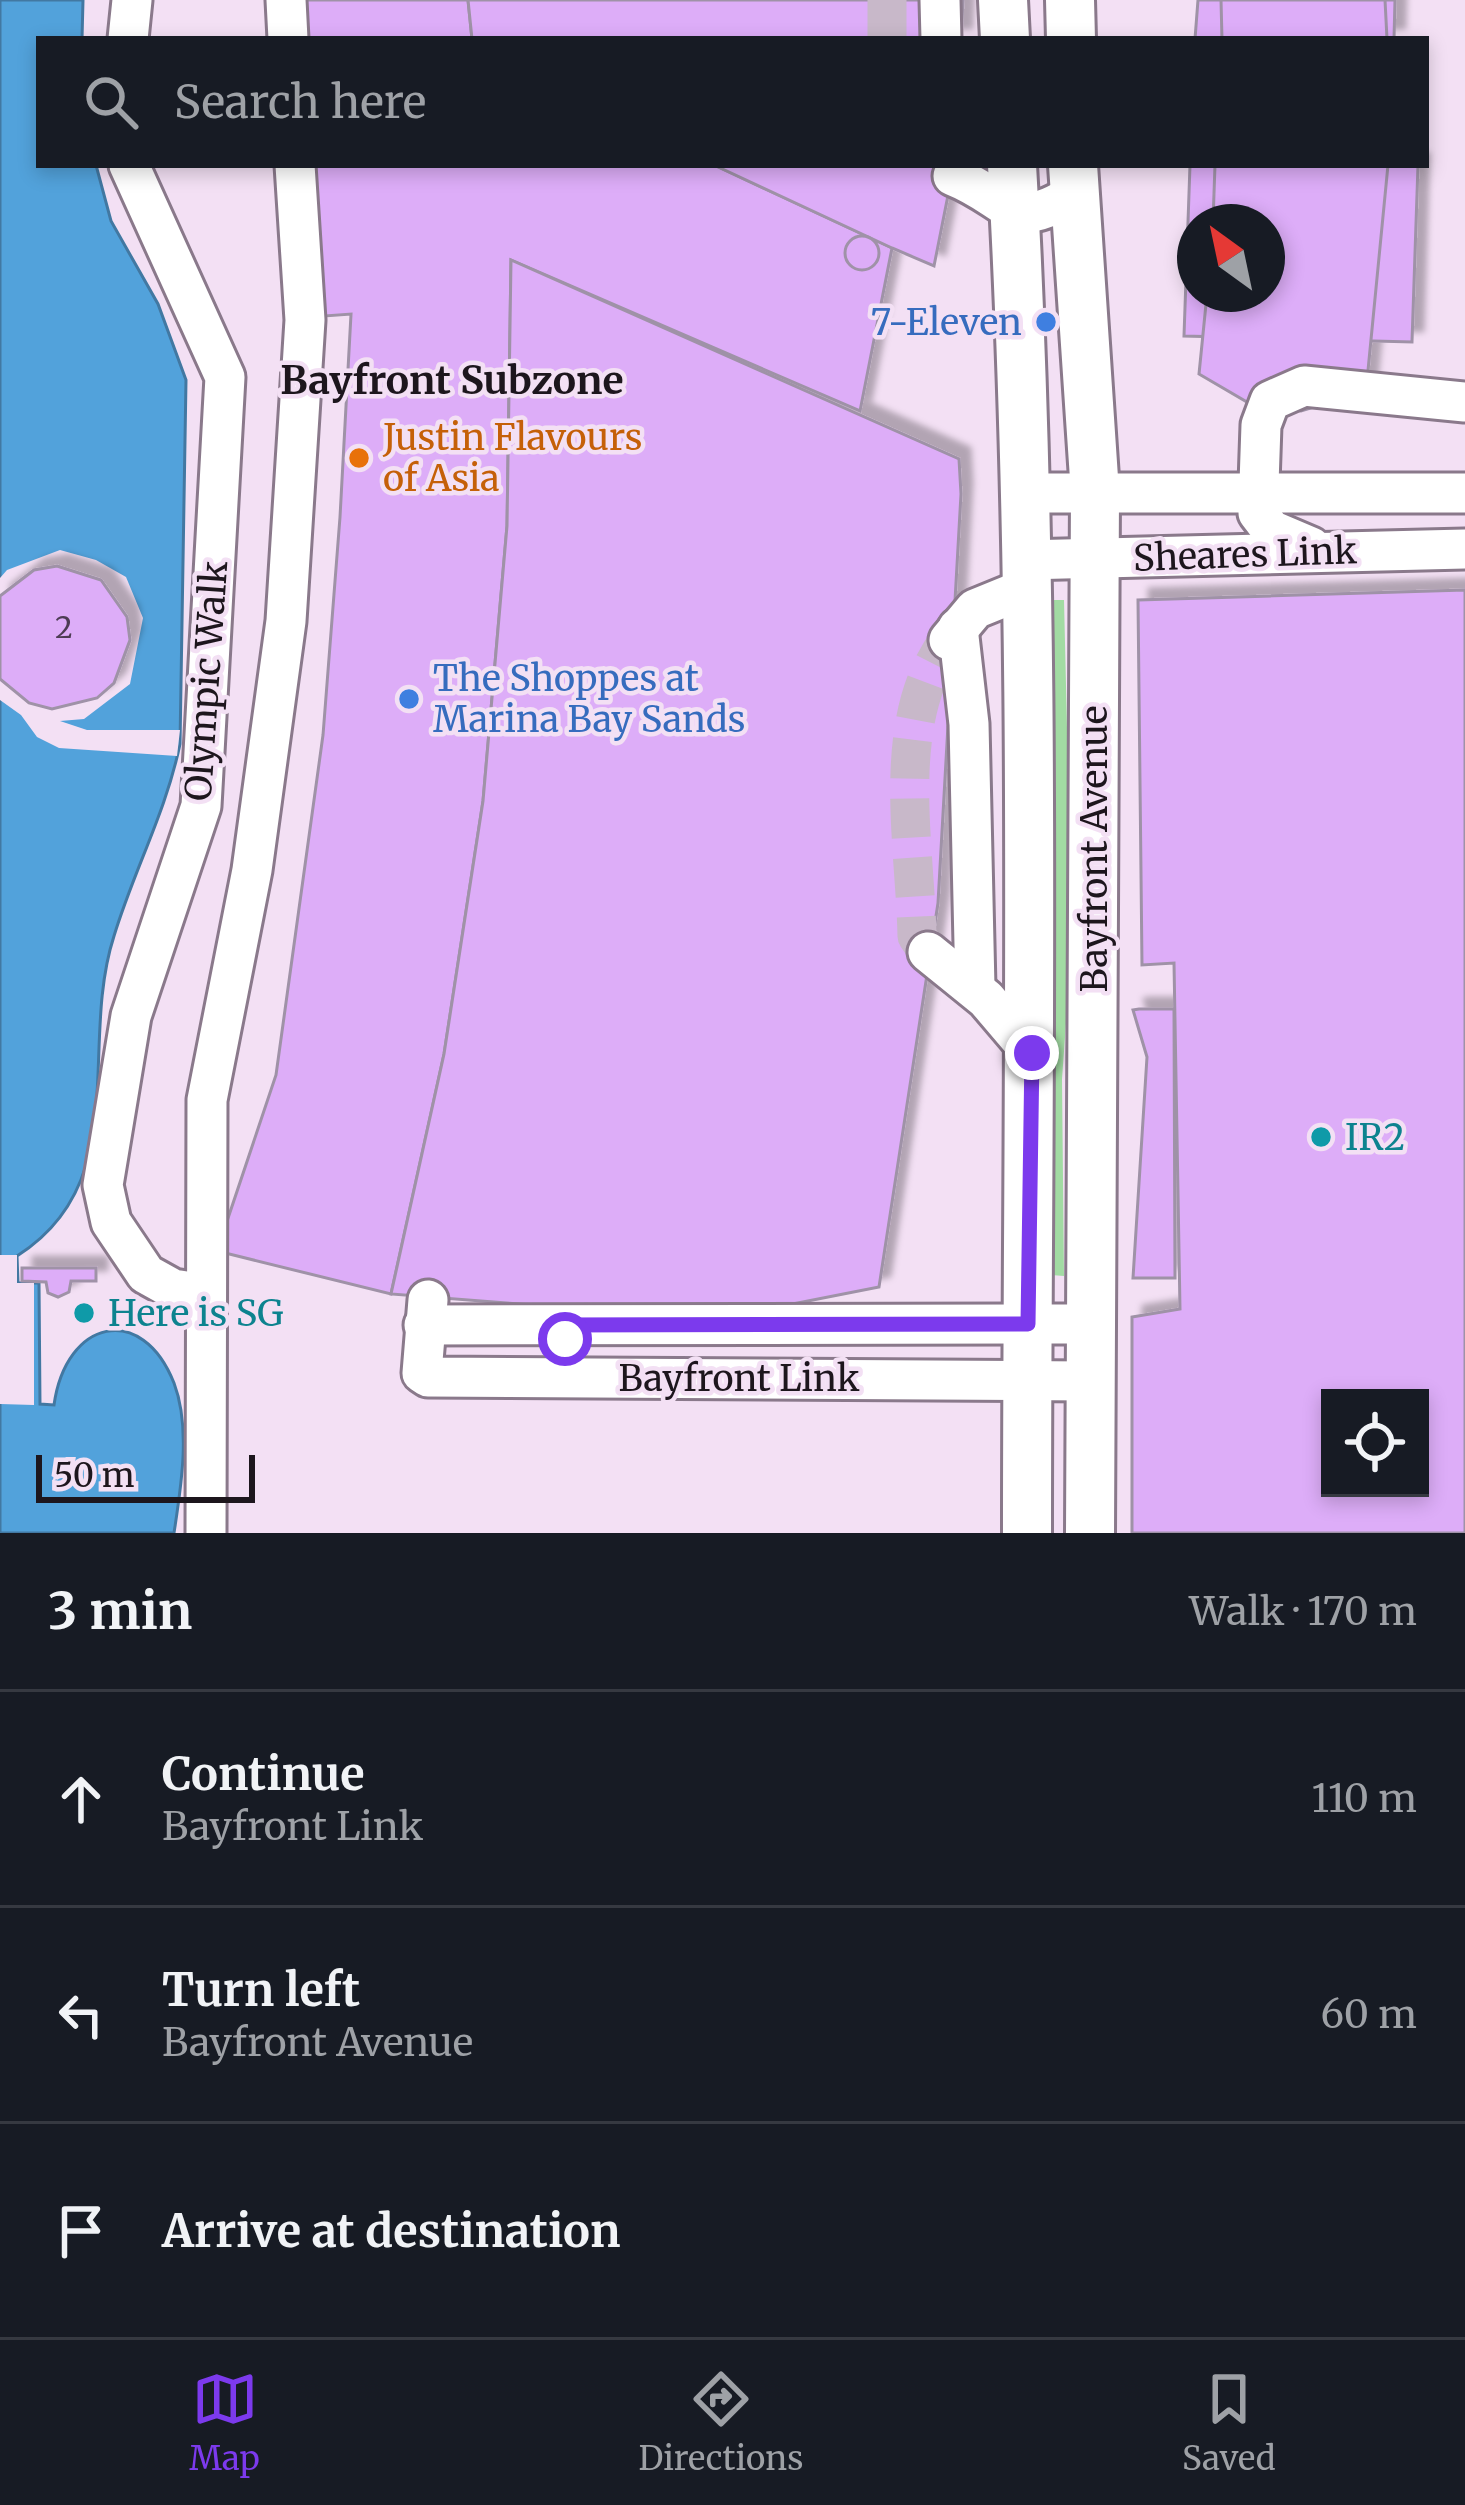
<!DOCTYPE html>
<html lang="en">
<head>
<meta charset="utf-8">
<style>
	:root { --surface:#171b24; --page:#20242c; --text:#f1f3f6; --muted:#9ea1a6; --line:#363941; --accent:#7c3aed }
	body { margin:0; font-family:Merriweather,serif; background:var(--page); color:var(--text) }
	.controls { position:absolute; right:36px; bottom:36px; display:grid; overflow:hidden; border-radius:0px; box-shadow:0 6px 18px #0003 }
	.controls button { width:108px; height:108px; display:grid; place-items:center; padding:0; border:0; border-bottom:3px solid var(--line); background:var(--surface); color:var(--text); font:60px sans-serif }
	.compass { position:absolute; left:1177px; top:204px; width:108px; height:108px; border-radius:50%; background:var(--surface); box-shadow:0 6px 18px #0003; rotate:327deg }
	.scale { position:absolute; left:36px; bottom:30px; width:219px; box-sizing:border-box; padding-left:12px; border:6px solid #1d161d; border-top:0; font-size:33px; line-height:42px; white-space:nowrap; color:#1d161d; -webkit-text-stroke:9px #f3e0f4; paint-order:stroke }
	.stop { position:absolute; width:36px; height:36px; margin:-27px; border:9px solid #7c3aed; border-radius:50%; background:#fff }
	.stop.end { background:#7c3aed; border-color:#fff; box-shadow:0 3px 12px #0008 }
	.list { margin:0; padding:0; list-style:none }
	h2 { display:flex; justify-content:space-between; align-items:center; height:156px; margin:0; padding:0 48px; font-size:51px }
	h2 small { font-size:39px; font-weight:400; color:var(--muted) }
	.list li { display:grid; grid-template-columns:78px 1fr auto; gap:36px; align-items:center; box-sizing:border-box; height:216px; padding:0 48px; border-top:3px solid var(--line) }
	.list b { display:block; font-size:45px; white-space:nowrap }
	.list p { margin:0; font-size:39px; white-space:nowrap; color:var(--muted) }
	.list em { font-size:39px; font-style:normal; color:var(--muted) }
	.icon { flex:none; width:66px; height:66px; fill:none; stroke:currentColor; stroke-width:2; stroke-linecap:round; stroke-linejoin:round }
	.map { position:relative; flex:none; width:1465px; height:1533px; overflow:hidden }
	.search { position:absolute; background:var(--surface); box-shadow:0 6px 18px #0003; left:36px; right:36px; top:36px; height:132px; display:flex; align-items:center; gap:30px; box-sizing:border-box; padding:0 42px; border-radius:0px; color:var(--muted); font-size:45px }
	.sheet { height:804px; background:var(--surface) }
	nav { display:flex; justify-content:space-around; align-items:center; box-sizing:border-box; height:168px; border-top:3px solid var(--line); background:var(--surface); font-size:33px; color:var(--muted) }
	nav a { display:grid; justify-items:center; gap:6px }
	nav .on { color:var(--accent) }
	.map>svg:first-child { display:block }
	.green { fill:#a2dba3 }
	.water { fill:#52a2db; stroke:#4278a2; stroke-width:3 }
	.pier { fill:#f3e0f4 }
	.building { fill:#ddadf8; stroke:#9f92a7; stroke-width:3; fill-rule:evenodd; filter:url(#shadow) }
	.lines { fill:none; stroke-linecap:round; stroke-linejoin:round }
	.minor-tunnel { stroke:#c8b8c9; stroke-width:39; stroke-dasharray:39 20; stroke-linecap:butt }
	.minor-casing { stroke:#8a798b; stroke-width:45 }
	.major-casing { stroke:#8a798b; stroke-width:54 }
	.minor { stroke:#fff; stroke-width:39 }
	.major { stroke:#fff; stroke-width:48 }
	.route { stroke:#7c3aed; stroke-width:15 }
	.shop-dot { fill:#3f7fe0; stroke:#f3e0f4; stroke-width:4.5 }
	.food-dot { fill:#e8710a; stroke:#f3e0f4; stroke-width:4.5 }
	.culture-dot { fill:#0f9aa8; stroke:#f3e0f4; stroke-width:4.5 }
	.labels { text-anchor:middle; stroke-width:9; stroke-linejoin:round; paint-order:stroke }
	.number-label { font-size:30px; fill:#4d3c54 }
	.shop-label { font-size:36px; fill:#366cbe; stroke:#f3e0f4; text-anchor:end }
	.food-label { font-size:36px; fill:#c56008; stroke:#f3e0f4; text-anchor:start }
	.street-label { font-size:36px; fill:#1d161d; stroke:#f3e0f4 }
	.culture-label { font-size:36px; fill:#0d838f; stroke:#f3e0f4; text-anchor:start }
	.neighbourhood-label { font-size:39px; font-weight:bold; fill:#1d161d; stroke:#f3e0f4 }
</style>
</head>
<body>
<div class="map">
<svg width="1465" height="1533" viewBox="0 0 1465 1533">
	<defs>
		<filter id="shadow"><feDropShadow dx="11" dy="-11" stdDeviation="3" flood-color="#0004"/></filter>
	</defs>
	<rect width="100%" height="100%" fill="#f3e0f4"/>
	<polygon class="green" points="1053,600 1064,600 1072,940 1062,1079 1064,1276 1051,1275 1046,909 1056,813"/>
	<path class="water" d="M 0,0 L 83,0 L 82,39 L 39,39 L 39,165 L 96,165 L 111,221 L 158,304 L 186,380 L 180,744 C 166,812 134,870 114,936 C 78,1047 134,1182 17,1256 L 18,1283 L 39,1283 L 40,1404 L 54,1405 C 66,1319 142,1302 174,1383 C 191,1428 181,1487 174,1533 L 0,1533 Z"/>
	<g class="pier">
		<polygon points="60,550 96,560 126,577 143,618 130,684 84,719 60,721 87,730 180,730 177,756 59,748 37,737 21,715 0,700 0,578 7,570"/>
		<polygon points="0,1255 17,1255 17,1283 34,1283 34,1405 0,1404"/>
	</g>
	<g class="building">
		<polygon points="289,0 468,0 472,39 292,39"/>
		<polygon points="468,0 963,0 961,39 472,39"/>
		<polygon points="1198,0 1395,0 1394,39 1195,39"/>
		<polygon points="1221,0 1385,0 1387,39 1222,39"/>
		<polygon points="300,165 714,165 892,248 860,411 511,260 507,526 483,801 444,1054 391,1294 217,1251 276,1075 323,735 340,517 351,314 311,317"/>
		<polygon points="714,165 954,165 934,266 892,248"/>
		<path d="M 1190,165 L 1418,165 L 1412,342 L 1184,336 ZM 1195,222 L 1267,222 L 1267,294 L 1195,294 Z"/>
		<polygon points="1215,165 1388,165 1366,391 1301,411 1247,402 1199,374 1207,294 1267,294 1267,222 1213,222"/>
		<circle cx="862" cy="253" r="17"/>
		<polygon points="511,260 959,459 961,494 938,903 879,1287 752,1312 660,1315 391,1294 444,1054 483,801 507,526"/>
		<polygon points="57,566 101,580 127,617 130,640 114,683 97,698 52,709 29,703 0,679 0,596 34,570"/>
		<path d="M 1465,590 L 1465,1533 L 1132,1533 L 1132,1317 L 1180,1309 L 1174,963 L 1142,965 L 1138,600 ZM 1330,1398 L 1420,1398 L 1420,1488 L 1330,1488 Z"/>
		<polygon points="1139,1009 1174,1009 1175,1278 1133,1278 1147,1057 1133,1010"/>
		<polygon points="22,1268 96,1268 96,1281 71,1281 69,1292 58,1297 48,1293 46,1282 22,1281"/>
	</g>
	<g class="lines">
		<g class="minor-tunnel">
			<polyline points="887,0 887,39"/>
			<path d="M 928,952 L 917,936 C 915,841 889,720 949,640"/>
		</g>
		<defs>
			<g id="minor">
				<polyline points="286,0 288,39"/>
				<polyline points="940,0 941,39"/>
				<polyline points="128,39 132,0"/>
				<polyline points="129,165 225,377 201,806 131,1016 103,1185 111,1222 146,1274 173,1289 205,1294"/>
				<path d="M 953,176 C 1013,200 1009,234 1074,194"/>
				<polyline points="1025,493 1465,493"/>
				<polyline points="1311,547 1271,530 1258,513 1261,425 1270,401 1304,386 1465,402"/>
				<polyline points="1024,560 1465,549"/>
				<polyline points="958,628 969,724 975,988"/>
				<polyline points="949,640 975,609 1024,589"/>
				<polyline points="928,952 986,999 1032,1053"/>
				<polyline points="428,1300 422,1373 428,1377 1089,1381"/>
				<polyline points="424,1325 1091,1324"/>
				<polyline points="206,1533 207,1100 252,870 286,621 305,320 295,165"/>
			</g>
			<g id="major">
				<polyline points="1003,0 1005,39"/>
				<polyline points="1070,0 1071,39"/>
				<path d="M 1012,165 C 1038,620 1027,1077 1027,1533"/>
				<polyline points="1073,165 1095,493 1090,1533"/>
			</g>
		</defs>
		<use href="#minor" class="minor-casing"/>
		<use href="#major" class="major-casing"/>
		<use href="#minor" class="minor"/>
		<use href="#major" class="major"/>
	</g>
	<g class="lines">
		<polyline class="route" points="565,1339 558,1325 1028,1324 1032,1053"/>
	</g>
	<g class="shop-dot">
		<circle cx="1046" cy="322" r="12"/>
		<circle cx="409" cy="699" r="12"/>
	</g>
	<circle class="food-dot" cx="359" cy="458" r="12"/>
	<g class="culture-dot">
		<circle cx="1321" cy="1137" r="12"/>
		<circle cx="84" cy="1313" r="12"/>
	</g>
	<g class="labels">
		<g class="number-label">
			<text x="64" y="638">2</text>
		</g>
		<g class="shop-label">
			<text x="1022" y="335">7-Eleven</text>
			<text x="433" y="691" text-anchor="start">The Shoppes at<tspan x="433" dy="41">Marina Bay Sands</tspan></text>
		</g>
		<g class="food-label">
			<text x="383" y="450">Justin Flavours<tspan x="383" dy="41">of Asia</tspan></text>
		</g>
		<g class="street-label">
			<text transform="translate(1245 554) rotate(-2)" y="13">Sheares Link</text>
			<text transform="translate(206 681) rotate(-86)" y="13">Olympic Walk</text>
			<text transform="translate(1094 849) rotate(-90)" y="13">Bayfront Avenue</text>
			<text x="739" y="1391">Bayfront Link</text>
		</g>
		<g class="culture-label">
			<text x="1345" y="1150">IR2</text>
			<text x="108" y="1326">Here is SG</text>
		</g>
		<g class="neighbourhood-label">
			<text x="452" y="394">Bayfront Subzone</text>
		</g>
	</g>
</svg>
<div class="controls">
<button><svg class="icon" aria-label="locate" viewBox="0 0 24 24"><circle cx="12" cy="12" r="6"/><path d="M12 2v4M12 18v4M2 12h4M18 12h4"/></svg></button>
</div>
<svg class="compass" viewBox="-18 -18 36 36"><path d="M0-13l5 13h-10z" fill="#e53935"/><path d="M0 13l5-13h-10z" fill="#9ea1a6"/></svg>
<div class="scale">50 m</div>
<div class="stop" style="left:565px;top:1339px"></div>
<div class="stop end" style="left:1032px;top:1053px"></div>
<div class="search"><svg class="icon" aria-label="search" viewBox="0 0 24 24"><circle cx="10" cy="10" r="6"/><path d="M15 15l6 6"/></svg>Search here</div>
</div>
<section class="sheet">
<h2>3 min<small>Walk · 170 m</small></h2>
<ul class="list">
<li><svg class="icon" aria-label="ahead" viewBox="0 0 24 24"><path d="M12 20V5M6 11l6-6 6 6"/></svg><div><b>Continue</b><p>Bayfront Link</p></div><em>110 m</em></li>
<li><svg class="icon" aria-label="left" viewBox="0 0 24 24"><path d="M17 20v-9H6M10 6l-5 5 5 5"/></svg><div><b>Turn left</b><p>Bayfront Avenue</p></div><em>60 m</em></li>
<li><svg class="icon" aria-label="arrive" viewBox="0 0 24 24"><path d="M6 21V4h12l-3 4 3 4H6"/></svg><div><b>Arrive at destination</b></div></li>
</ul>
</section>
<nav>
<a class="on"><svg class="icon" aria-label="map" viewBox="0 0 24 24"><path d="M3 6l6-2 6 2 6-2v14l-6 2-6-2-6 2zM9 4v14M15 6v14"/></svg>Map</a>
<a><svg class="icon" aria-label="directions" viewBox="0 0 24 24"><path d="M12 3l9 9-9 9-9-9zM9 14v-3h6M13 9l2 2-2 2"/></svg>Directions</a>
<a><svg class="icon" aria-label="saved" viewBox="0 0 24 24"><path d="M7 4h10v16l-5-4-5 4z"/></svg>Saved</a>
</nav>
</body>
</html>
